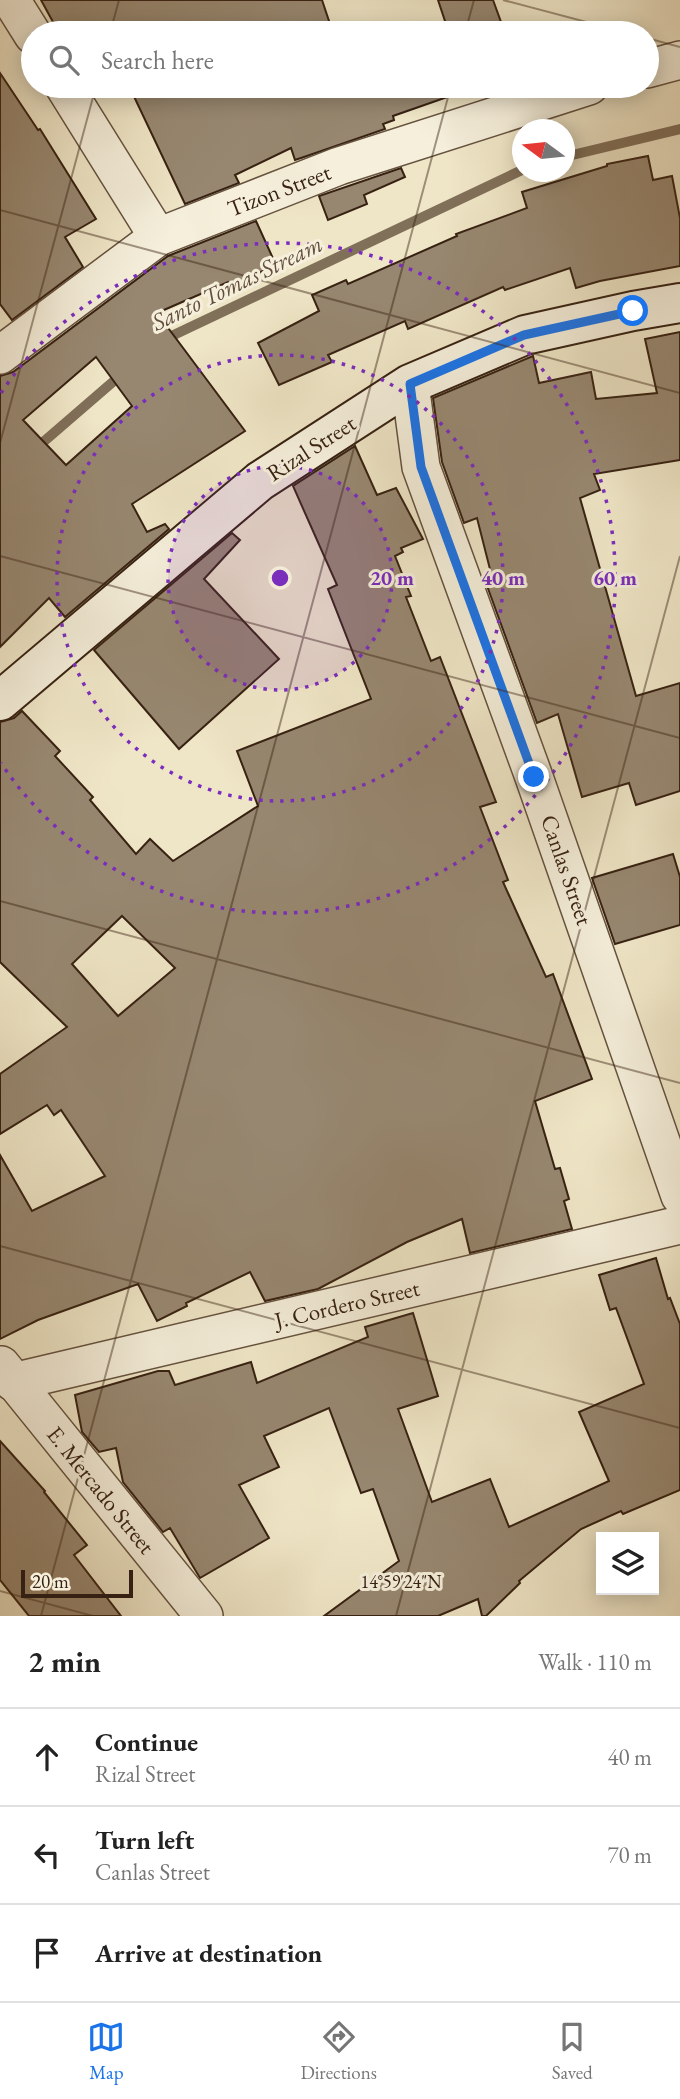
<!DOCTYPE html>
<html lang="en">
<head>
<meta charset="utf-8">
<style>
	:root { --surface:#fff; --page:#f2f2f2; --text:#222; --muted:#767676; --line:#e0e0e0; --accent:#1a73e8 }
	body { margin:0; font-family:"EB Garamond",serif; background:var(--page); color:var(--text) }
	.controls { position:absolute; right:21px; bottom:21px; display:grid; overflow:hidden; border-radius:0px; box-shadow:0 4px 18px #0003 }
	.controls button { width:63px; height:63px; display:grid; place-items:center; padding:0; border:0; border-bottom:2px solid var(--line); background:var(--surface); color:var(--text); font:35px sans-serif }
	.compass { position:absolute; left:512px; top:119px; width:63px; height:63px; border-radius:50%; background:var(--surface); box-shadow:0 4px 18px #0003; rotate:285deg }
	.scale { position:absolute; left:21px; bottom:18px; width:112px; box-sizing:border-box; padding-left:7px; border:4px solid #372112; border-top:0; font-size:19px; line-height:24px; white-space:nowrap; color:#372112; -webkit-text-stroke:5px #f5efdb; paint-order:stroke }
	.stop { position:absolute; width:21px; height:21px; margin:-16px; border:5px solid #1a73e8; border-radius:50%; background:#fff }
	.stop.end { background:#1a73e8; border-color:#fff; box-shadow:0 2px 7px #0008 }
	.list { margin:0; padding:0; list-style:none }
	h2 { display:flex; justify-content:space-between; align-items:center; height:91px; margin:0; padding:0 28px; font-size:30px }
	h2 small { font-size:23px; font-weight:400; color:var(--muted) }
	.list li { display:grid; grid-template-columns:46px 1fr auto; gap:21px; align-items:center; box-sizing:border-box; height:98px; padding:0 28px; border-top:2px solid var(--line) }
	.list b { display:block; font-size:26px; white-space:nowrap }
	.list p { margin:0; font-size:23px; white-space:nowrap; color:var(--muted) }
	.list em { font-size:23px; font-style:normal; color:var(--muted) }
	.icon { flex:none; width:38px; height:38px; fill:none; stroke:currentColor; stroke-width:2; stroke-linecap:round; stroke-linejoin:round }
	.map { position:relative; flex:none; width:680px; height:1616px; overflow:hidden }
	.search { position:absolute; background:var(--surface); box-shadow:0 4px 18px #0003; left:21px; right:21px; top:21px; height:77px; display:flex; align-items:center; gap:18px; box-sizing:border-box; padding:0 24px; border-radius:38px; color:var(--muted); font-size:26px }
	.sheet { height:385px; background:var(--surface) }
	nav { display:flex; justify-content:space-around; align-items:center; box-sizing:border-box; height:98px; border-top:2px solid var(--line); background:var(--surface); font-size:19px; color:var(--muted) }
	nav a { display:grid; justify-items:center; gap:4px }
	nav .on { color:var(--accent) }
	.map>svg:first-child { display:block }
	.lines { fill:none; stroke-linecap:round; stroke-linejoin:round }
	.stream { stroke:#806f59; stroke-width:10 }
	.building { fill:#978770; stroke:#372112; stroke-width:2; fill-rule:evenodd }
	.street-casing { stroke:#65523f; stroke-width:40 }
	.secondary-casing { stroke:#372112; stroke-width:42 }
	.street { stroke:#f5efdb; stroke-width:37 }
	.secondary { stroke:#f5efdb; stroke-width:38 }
	.route { stroke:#1a73e8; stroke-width:9 }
	.ticks { fill:none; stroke:#372112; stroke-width:2; stroke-opacity:0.45 }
	.ring { fill:none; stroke:#7b2cbf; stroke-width:3.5; stroke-dasharray:3.5 7 }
	.labels { text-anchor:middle; stroke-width:6; stroke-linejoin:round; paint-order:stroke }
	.street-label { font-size:23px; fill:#372112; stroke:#f5efdb }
	.water-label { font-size:24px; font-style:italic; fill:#614e3c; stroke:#f5efdb }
	.ticks-label { font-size:18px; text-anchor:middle; fill:#372112; stroke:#f5efdb; stroke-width:6; stroke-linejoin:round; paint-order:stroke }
	.centre { fill:#7b2cbf; stroke:#f5efdb; stroke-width:3.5 }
	.ring-label { font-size:21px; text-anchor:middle; font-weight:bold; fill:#7b2cbf; stroke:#f5efdb; stroke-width:6; stroke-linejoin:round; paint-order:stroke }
</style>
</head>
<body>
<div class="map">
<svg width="680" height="1616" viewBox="0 0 680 1616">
	<rect width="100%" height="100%" fill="#efe6c7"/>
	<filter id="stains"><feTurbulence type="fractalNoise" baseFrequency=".00286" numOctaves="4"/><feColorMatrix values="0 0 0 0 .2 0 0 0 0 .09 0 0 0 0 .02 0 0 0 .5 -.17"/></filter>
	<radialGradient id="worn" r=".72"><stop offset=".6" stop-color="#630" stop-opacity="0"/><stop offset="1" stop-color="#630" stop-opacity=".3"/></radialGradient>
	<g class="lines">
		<g class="stream">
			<polyline points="564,157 680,129"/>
			<polyline points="161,341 522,170"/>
			<polyline points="34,450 122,374"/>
		</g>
	</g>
	<g class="building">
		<polygon points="41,0 322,0 333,33 59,33"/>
		<polygon points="438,0 493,0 505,33 449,33"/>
		<polygon points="435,23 439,33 407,33"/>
		<polygon points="0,73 38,130 40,129 96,219 65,237 83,267 12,320 0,304"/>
		<polygon points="129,86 456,86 459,93 393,116 394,120 383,124 385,129 304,157 295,160 291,148 235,175 239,183 185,204"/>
		<polygon points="648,156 653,180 672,176 680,218 680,266 600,281 576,288 570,268 505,290 503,287 408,329 405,321 328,355 332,362 279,385 258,343 319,311 312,295 346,280 348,284 457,236 456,234 527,208 522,192 607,166 607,164"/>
		<polygon points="401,168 405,177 364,195 367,204 328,220 319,196"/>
		<path d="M 256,221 L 276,265 L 230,286 L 228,282 L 157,313 L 245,431 L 132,504 L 147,532 L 165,524 L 169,529 L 65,617 L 49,598 L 0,647 L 0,376 L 13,372 L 168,256 ZM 96,357 L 132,406 L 66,465 L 23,420 Z"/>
		<polygon points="680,332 680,460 594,474 600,490 580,498 636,696 680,683 680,791 636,805 629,783 582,797 558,714 537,723 486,583 493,581 477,518 464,523 442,462 433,398 533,356 539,383 591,372 596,399 657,393 645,339"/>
		<path d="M 355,446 L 377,495 L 396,488 L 423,539 L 401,548 L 403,552 L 395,556 L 411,596 L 406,597 L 431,661 L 440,657 L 496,802 L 480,807 L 508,880 L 503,882 L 546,977 L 553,974 L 592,1079 L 535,1101 L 555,1169 L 560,1168 L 569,1199 L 564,1201 L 572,1229 L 470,1253 L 462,1219 L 407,1242 L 318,1289 L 265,1301 L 250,1272 L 186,1303 L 187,1306 L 157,1321 L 138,1284 L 38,1320 L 0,1339 L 0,1155 L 32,1211 L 105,1176 L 61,1110 L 54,1115 L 47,1105 L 0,1134 L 0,1074 L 67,1027 L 0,962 L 0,722 L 14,718 L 22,711 L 60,751 L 55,756 L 93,797 L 90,800 L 136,854 L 150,839 L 173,861 L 258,806 L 237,751 L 371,699 L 328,589 L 337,585 L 293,486 ZM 122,916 L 175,968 L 118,1016 L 72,964 Z"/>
		<polygon points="232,533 240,540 204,579 279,659 179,749 94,650"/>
		<polygon points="673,854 680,877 680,925 615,944 592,878"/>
		<polygon points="656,1258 668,1299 670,1298 680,1324 680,1490 623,1514 621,1511 581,1529 519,1581 520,1583 486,1616 482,1616 478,1599 438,1616 324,1616 399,1561 373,1489 361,1493 329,1408 264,1436 279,1467 239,1485 269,1538 200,1578 170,1528 163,1532 123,1482 116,1448 99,1452 82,1432 75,1395 158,1371 169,1371 175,1385 251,1362 257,1383 368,1337 365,1327 413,1313 438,1396 398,1409 432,1502 490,1479 509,1527 609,1481 579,1412 644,1384 616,1308 610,1310 599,1275"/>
		<polygon points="0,1441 45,1491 44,1492 87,1545 74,1555 121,1616 29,1616 0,1580"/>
	</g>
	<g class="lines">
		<defs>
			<g id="street">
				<polyline points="11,0 33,35"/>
				<polyline points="647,69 680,60"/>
				<polyline points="64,86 158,237"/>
				<polyline points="0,355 158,237 339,166 589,86"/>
				<polyline points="410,384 421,467 534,777 680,1196"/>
				<polyline points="1,1365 204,1616"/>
				<polyline points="13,1382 680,1225"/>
			</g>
			<polyline id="secondary" points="0,701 260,481 410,384 525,335 633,311 680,303"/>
		</defs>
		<use href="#street" class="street-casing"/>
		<use href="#secondary" class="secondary-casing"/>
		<use href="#street" class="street"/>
		<use href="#secondary" class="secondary"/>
	</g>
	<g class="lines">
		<polyline class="route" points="534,777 421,467 410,384 524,335 633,311"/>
	</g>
	<path class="ticks" d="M 503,0 L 628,33M 110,33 L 119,0M 465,33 L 474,0M 647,38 L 680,47M 0,210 L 680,393M 0,443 L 96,86M 0,556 L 680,738M 0,901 L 680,1083M 0,1246 L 680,1428M 0,1591 L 93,1616M 41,1616 L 451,86M 396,1616 L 680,556"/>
	<circle cx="280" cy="578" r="112" fill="#7b2cbf" fill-opacity=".12"/>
	<g class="ring">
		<circle cx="280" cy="578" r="112"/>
		<circle cx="280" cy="578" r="223"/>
		<path d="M1 393A335 335 0 1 1 1 763"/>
	</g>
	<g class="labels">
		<g class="street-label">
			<text transform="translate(279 190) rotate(-21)" y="8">Tizon Street</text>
			<text transform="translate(311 448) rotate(-33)" y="8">Rizal Street</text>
			<text transform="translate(567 870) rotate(71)" y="8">Canlas Street</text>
			<text transform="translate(347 1304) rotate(-13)" y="8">J. Cordero Street</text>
			<text transform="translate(101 1490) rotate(51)" y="8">E. Mercado Street</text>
		</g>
		<g class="water-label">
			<text transform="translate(237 283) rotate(-26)" y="8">Santo Tomas Stream</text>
		</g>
	</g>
	<g class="ticks-label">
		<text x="401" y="1588">14°59'24"N</text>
	</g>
	<circle cx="280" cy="578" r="10" class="centre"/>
	<g class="ring-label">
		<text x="392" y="585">20 m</text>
		<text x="503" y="585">40 m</text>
		<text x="615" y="585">60 m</text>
	</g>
	<rect width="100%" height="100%" filter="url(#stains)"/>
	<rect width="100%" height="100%" fill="url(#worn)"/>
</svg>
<div class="controls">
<button><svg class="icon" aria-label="layers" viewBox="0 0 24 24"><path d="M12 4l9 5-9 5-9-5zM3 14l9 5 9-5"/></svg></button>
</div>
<svg class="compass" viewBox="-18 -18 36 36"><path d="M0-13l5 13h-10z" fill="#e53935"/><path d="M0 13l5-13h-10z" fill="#767676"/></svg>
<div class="scale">20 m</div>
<div class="stop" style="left:633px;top:311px"></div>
<div class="stop end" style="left:534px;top:777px"></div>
<div class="search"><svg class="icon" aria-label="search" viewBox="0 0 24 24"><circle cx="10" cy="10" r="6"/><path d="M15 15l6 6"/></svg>Search here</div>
</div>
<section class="sheet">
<h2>2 min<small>Walk · 110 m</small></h2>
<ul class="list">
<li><svg class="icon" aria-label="ahead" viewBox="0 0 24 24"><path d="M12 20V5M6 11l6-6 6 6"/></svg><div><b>Continue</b><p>Rizal Street</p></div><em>40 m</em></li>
<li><svg class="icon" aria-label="left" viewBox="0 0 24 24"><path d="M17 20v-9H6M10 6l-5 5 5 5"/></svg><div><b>Turn left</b><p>Canlas Street</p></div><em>70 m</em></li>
<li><svg class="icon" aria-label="arrive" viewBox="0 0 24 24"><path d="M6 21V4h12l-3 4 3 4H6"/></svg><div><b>Arrive at destination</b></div></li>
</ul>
</section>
<nav>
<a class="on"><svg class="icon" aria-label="map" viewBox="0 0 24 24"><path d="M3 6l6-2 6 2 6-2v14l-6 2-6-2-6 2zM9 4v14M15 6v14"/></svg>Map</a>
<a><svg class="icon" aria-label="directions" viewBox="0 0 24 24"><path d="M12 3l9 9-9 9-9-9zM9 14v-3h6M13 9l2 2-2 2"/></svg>Directions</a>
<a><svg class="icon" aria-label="saved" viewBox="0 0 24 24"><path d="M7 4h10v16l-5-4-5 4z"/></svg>Saved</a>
</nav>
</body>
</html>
